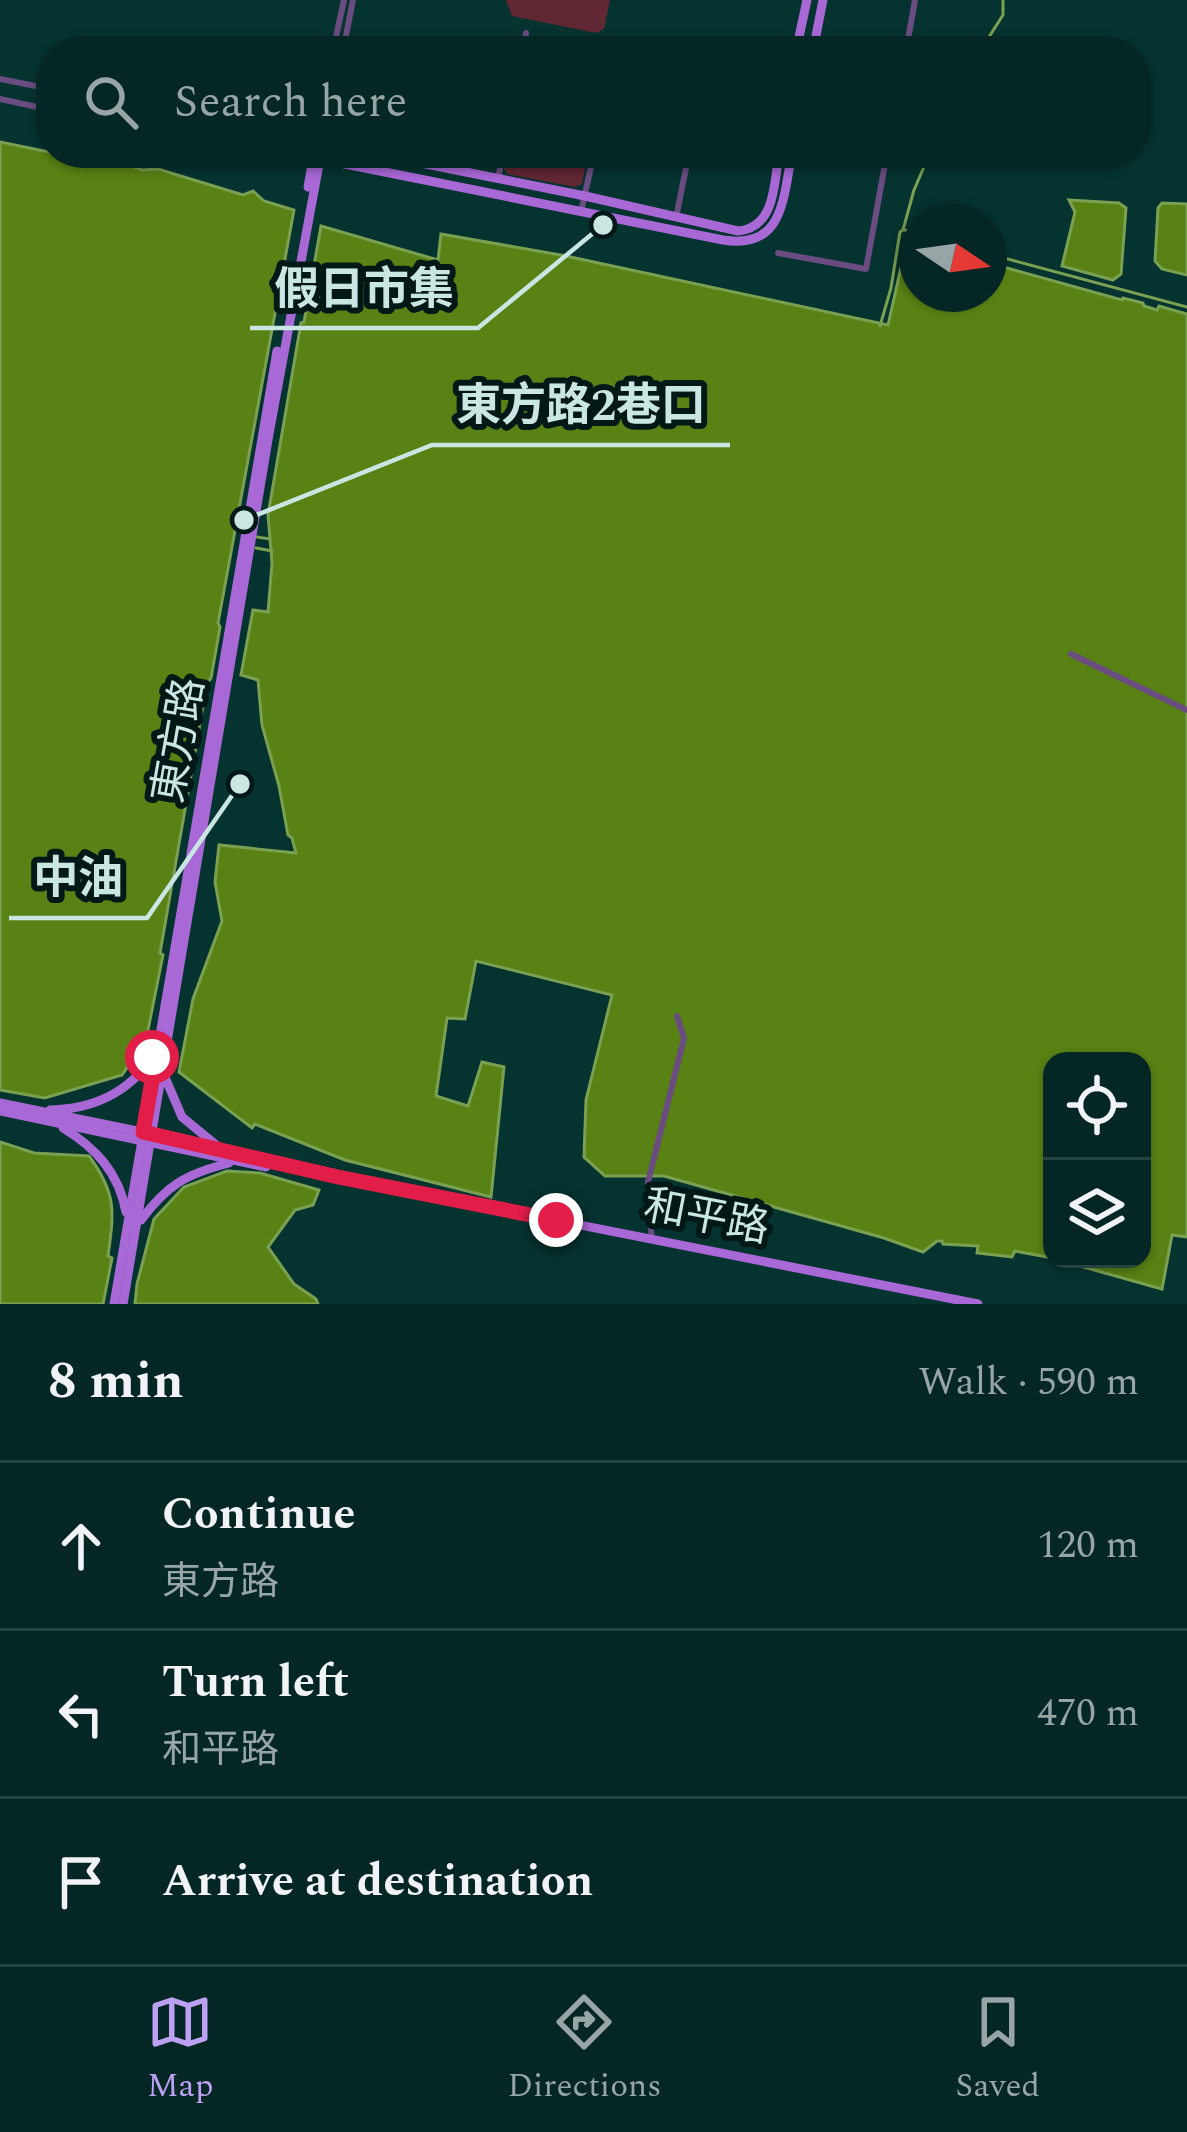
<!DOCTYPE html>
<html lang="en">
<head>
<meta charset="utf-8">
<style>
	:root { --surface:#042624; --page:#123231; --text:#f1f3f6; --muted:#97a5a6; --line:#254341; --accent:#bca0f2 }
	body { margin:0; font-family:Spectral,"Noto Sans TC",serif; background:var(--page); color:var(--text) }
	.controls { position:absolute; right:36px; bottom:36px; display:grid; overflow:hidden; border-radius:24px; box-shadow:0 3px 9px #0004 }
	.controls button { width:108px; height:108px; display:grid; place-items:center; padding:0; border:0; border-bottom:3px solid var(--line); background:var(--surface); color:var(--text); font:60px sans-serif }
	.compass { position:absolute; left:899px; top:204px; width:108px; height:108px; border-radius:50%; background:var(--surface); box-shadow:0 3px 9px #0004; rotate:103deg }
	.stop { position:absolute; width:36px; height:36px; margin:-27px; border:9px solid #e11d48; border-radius:50%; background:#fff }
	.stop.end { background:#e11d48; border-color:#fff; box-shadow:0 3px 12px #0008 }
	.list { margin:0; padding:0; list-style:none }
	h2 { display:flex; justify-content:space-between; align-items:center; height:156px; margin:0; padding:0 48px; font-size:51px }
	h2 small { font-size:39px; font-weight:400; color:var(--muted) }
	.list li { display:grid; grid-template-columns:78px 1fr auto; gap:36px; align-items:center; box-sizing:border-box; height:168px; padding:0 48px; border-top:3px solid var(--line) }
	.list b { display:block; font-size:45px; white-space:nowrap }
	.list p { margin:0; font-size:39px; white-space:nowrap; color:var(--muted) }
	.list em { font-size:39px; font-style:normal; color:var(--muted) }
	.icon { flex:none; width:66px; height:66px; fill:none; stroke:currentColor; stroke-width:2; stroke-linecap:round; stroke-linejoin:round }
	.map { position:relative; flex:none; width:1187px; height:1304px; overflow:hidden }
	.search { position:absolute; background:var(--surface); box-shadow:0 3px 9px #0004; left:36px; right:36px; top:36px; height:132px; display:flex; align-items:center; gap:30px; box-sizing:border-box; padding:0 42px; border-radius:48px; color:var(--muted); font-size:45px }
	.sheet { height:660px; background:var(--surface) }
	nav { display:flex; justify-content:space-around; align-items:center; box-sizing:border-box; height:168px; border-top:3px solid var(--line); background:var(--surface); font-size:33px; color:var(--muted) }
	nav a { display:grid; justify-items:center; gap:6px }
	nav .on { color:var(--accent) }
	.map>svg:first-child { display:block }
	.green { fill:#612733 }
	.water { fill:#588214; stroke:#7aa052; stroke-width:3 }
	.lines { fill:none; stroke-linecap:round; stroke-linejoin:round }
	.stream { stroke:#7aa052; stroke-width:3 }
	.minor { stroke:#6a4c81; stroke-width:6 }
	.primary { stroke:#a868d6; stroke-width:9 }
	.route { stroke:#e11d48; stroke-width:15 }
	.labels { text-anchor:middle; stroke-width:12; stroke-linejoin:round; paint-order:stroke }
	.street-label { font-size:42px; fill:#cae6e3; stroke:#021817 }
	.leader { fill:none; stroke:#cae6e3; stroke-width:4.5 }
	.callout-dot { fill:#cae6e3; stroke:#021817; stroke-width:4.5 }
	.callout-label { font-size:45px; text-anchor:middle; font-weight:bold; fill:#cae6e3; stroke:#021817; stroke-width:12; stroke-linejoin:round; paint-order:stroke }
</style>
</head>
<body>
<div class="map">
<svg width="1187" height="1304" viewBox="0 0 1187 1304">
	<rect width="100%" height="100%" fill="#053330"/>
	<g class="green">
		<polygon points="506,0 610,0 604,29 596,33 512,16"/>
		<polygon points="507,153 588,153 582,184 575,187 507,174 504,168"/>
	</g>
	<g class="water">
		<polygon points="0,142 93,161 120,162 142,170 158,169 243,195 253,191 264,201 294,210 218,623 220,627 211,678 207,683 160,953 163,955 146,1040 122,1075 45,1098 0,1090"/>
		<polygon points="1069,200 1119,203 1126,208 1121,274 1113,280 1062,266 1075,212"/>
		<polygon points="1162,203 1187,204 1187,275 1162,269 1155,261 1158,208"/>
		<polygon points="321,226 438,260 441,234 566,256 888,325 907,241 917,243 917,294 989,294 989,263 1122,300 1123,298 1143,303 1144,306 1157,310 1159,306 1187,314 1187,1237 1172,1235 1162,1289 1055,1259 1142,1259 1142,1061 1052,1061 1052,1258 1015,1251 1012,1257 977,1253 978,1246 943,1244 942,1241 937,1241 923,1252 884,1238 664,1176 605,1176 584,1157 586,1100 612,995 476,961 465,1019 447,1018 436,1096 468,1106 482,1062 504,1067 491,1197 345,1160 255,1124 252,1128 179,1072 193,999 222,921 215,882 219,845 296,853 292,838 288,835 279,786 262,725 258,680 241,675 253,610 268,612 272,563 268,515 301,323 304,322"/>
		<path d="M 0,1142 L 34,1153 L 89,1156 C 117,1194 114,1212 108,1256 L 112,1258 L 103,1304 L 0,1304 Z"/>
		<polygon points="227,1171 260,1173 319,1190 313,1205 295,1210 268,1247 294,1284 316,1299 318,1304 135,1304 137,1284 154,1219 184,1187"/>
	</g>
	<g class="lines">
		<g class="stream">
			<polyline points="980,51 1003,15 1003,0"/>
			<polyline points="905,230 917,235"/>
			<polyline points="989,254 1187,307"/>
			<polyline points="880,326 891,288 900,232 903,230 914,190 930,153"/>
			<polyline points="257,537 270,539"/>
			<polyline points="256,548 272,551"/>
		</g>
		<g class="minor">
			<polyline points="333,51 344,0"/>
			<polyline points="343,51 353,0"/>
			<polyline points="523,51 526,33"/>
			<polyline points="617,51 619,43"/>
			<polyline points="906,51 915,0"/>
			<polyline points="0,79 51,89"/>
			<polyline points="0,99 51,110"/>
			<polyline points="284,153 320,159 322,153"/>
			<polyline points="498,179 503,153"/>
			<polyline points="581,212 594,153"/>
			<polyline points="676,218 689,153"/>
			<polyline points="778,253 866,269 887,153"/>
			<polyline points="1071,654 1187,710"/>
			<polyline points="652,1238 648,1202 648,1182 684,1038 677,1016"/>
		</g>
		<g class="primary">
			<polyline points="796,51 807,0"/>
			<polyline points="813,51 823,0"/>
			<path d="M 371,153 L 585,196 L 738,231 C 776,227 774,183 779,153"/>
			<polyline points="308,187 314,153"/>
			<polyline points="164,1075 182,1117 221,1149"/>
			<polyline points="0,1103 152,1134 338,1177 978,1304"/>
			<path d="M 50,1110 C 92,1109 129,1093 152,1057"/>
			<polyline points="0,1111 266,1167"/>
			<path d="M 63,1128 C 96,1148 119,1173 126,1212"/>
			<path d="M 141,1220 C 167,1185 186,1174 229,1163"/>
			<polyline points="114,1304 277,351"/>
			<path d="M 123,1304 L 269,434 L 320,159 L 723,240 C 784,250 783,198 792,153"/>
		</g>
	</g>
	<g class="lines">
		<polyline class="route" points="152,1057 159,1041 143,1132 338,1177 556,1220"/>
	</g>
	<g class="labels">
		<g class="street-label">
			<text transform="translate(177 740) rotate(-80)" y="15">東方路</text>
			<text transform="translate(707 1215) rotate(11)" y="15">和平路</text>
		</g>
	</g>
	<path class="leader" d="M603 225L478 328H250M244 520L432 445H730M240 784L147 918H9"/>
	<g class="callout-dot">
		<circle cx="603" cy="225" r="12"/>
		<circle cx="244" cy="520" r="12"/>
		<circle cx="240" cy="784" r="12"/>
	</g>
	<g class="callout-label">
		<text x="364" y="304">假日市集</text>
		<text x="581" y="420">東方路2巷口</text>
		<text x="78" y="893">中油</text>
	</g>
</svg>
<div class="controls">
<button><svg class="icon" aria-label="locate" viewBox="0 0 24 24"><circle cx="12" cy="12" r="6"/><path d="M12 2v4M12 18v4M2 12h4M18 12h4"/></svg></button>
<button><svg class="icon" aria-label="layers" viewBox="0 0 24 24"><path d="M12 4l9 5-9 5-9-5zM3 14l9 5 9-5"/></svg></button>
</div>
<svg class="compass" viewBox="-18 -18 36 36"><path d="M0-13l5 13h-10z" fill="#e53935"/><path d="M0 13l5-13h-10z" fill="#97a5a6"/></svg>
<div class="stop" style="left:152px;top:1057px"></div>
<div class="stop end" style="left:556px;top:1220px"></div>
<div class="search"><svg class="icon" aria-label="search" viewBox="0 0 24 24"><circle cx="10" cy="10" r="6"/><path d="M15 15l6 6"/></svg>Search here</div>
</div>
<section class="sheet">
<h2>8 min<small>Walk · 590 m</small></h2>
<ul class="list">
<li><svg class="icon" aria-label="ahead" viewBox="0 0 24 24"><path d="M12 20V5M6 11l6-6 6 6"/></svg><div><b>Continue</b><p>東方路</p></div><em>120 m</em></li>
<li><svg class="icon" aria-label="left" viewBox="0 0 24 24"><path d="M17 20v-9H6M10 6l-5 5 5 5"/></svg><div><b>Turn left</b><p>和平路</p></div><em>470 m</em></li>
<li><svg class="icon" aria-label="arrive" viewBox="0 0 24 24"><path d="M6 21V4h12l-3 4 3 4H6"/></svg><div><b>Arrive at destination</b></div></li>
</ul>
</section>
<nav>
<a class="on"><svg class="icon" aria-label="map" viewBox="0 0 24 24"><path d="M3 6l6-2 6 2 6-2v14l-6 2-6-2-6 2zM9 4v14M15 6v14"/></svg>Map</a>
<a><svg class="icon" aria-label="directions" viewBox="0 0 24 24"><path d="M12 3l9 9-9 9-9-9zM9 14v-3h6M13 9l2 2-2 2"/></svg>Directions</a>
<a><svg class="icon" aria-label="saved" viewBox="0 0 24 24"><path d="M7 4h10v16l-5-4-5 4z"/></svg>Saved</a>
</nav>
</body>
</html>
